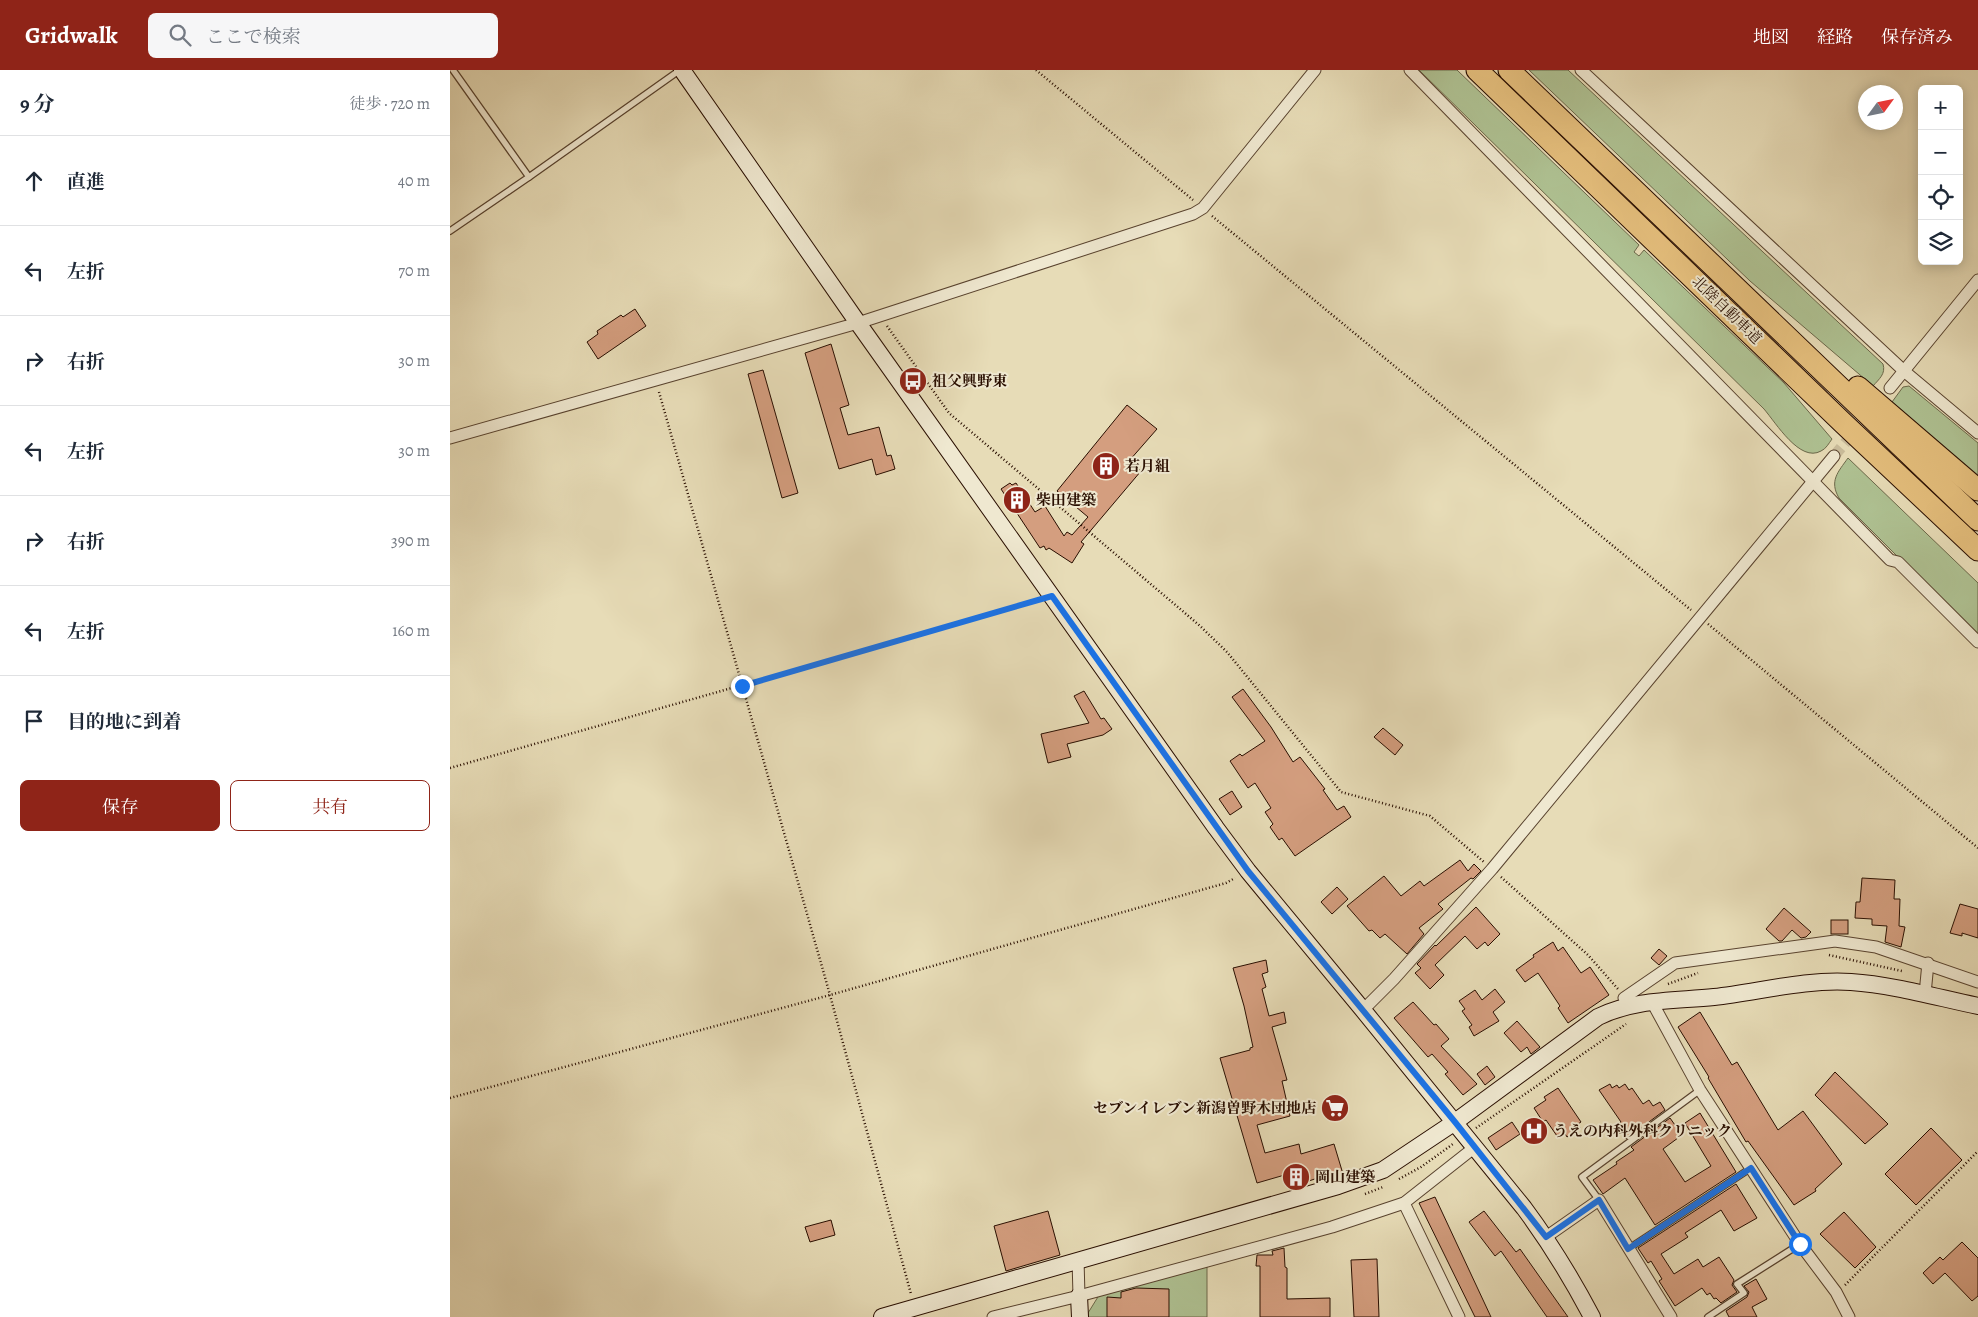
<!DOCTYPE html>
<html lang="ja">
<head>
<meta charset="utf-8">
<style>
	:root { --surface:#fff; --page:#f6f6f7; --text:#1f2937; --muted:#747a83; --line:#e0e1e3; --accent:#8f2418 }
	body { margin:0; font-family:Alegreya,"Noto Serif JP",serif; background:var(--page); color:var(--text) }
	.controls { position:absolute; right:15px; top:15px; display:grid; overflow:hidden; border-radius:8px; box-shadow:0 2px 12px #0003 }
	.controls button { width:45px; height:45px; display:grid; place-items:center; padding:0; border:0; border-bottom:1px solid var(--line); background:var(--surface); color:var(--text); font:25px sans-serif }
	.compass { position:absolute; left:1408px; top:15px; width:45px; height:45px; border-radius:50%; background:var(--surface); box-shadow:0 2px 12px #0003; rotate:57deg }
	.stop { position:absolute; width:15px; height:15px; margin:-11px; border:4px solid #1a73e8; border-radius:50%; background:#fff }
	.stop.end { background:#1a73e8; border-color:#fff; box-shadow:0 1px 5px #0008 }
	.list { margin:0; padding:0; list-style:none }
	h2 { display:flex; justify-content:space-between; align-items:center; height:65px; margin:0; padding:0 20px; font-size:21px }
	h2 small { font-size:16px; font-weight:400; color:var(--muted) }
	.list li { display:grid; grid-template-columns:32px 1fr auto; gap:15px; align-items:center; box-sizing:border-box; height:90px; padding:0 20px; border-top:1px solid var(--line) }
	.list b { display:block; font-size:19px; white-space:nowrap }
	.list em { font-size:16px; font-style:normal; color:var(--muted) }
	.actions { display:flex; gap:10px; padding:15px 20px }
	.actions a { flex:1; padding:11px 0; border:1px solid var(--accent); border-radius:8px; text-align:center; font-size:18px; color:var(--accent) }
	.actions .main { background:var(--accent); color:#fff }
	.icon { flex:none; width:28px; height:28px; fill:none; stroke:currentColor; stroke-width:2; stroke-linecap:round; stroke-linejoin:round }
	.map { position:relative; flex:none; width:1528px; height:1247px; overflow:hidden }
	header { display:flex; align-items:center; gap:30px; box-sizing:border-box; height:70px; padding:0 25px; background:var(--accent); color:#fff }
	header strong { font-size:24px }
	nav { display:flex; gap:28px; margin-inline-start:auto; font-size:18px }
	.search { width:350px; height:45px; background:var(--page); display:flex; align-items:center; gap:12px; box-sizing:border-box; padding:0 18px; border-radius:8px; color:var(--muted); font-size:19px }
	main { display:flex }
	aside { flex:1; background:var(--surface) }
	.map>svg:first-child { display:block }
	.green { fill:#afc293; stroke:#6c684a }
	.building { fill:#d49e7f; stroke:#290e00 }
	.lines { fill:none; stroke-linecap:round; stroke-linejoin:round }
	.street-tunnel { stroke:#cabd9c; stroke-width:11; stroke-dasharray:11 5.5; stroke-linecap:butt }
	.lane-casing { stroke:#58422e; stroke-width:8 }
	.street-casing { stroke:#58422e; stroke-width:13 }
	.secondary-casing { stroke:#290e00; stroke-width:18 }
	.highway-casing { stroke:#290e00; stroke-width:23 }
	.path { stroke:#290e00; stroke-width:2.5; stroke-dasharray:1 2.5; stroke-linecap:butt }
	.lane { stroke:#efe8d0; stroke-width:5.5 }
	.street { stroke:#efe8d0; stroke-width:11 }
	.secondary { stroke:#efe8d0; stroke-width:16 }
	.highway { stroke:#e4be7c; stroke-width:21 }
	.route { stroke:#1a73e8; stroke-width:6 }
	.labels { text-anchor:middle; stroke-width:4; stroke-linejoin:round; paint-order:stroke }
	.street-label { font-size:15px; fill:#290e00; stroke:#efe8d0 }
	.poi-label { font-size:15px; font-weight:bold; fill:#290e00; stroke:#efe8d0; text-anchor:start }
</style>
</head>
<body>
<header>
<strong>Gridwalk</strong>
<div class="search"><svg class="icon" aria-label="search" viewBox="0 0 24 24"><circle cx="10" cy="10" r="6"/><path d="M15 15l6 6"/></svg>ここで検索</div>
<nav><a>地図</a><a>経路</a><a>保存済み</a></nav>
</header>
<main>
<aside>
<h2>9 分<small>徒歩 · 720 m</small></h2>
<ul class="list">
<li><svg class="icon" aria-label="ahead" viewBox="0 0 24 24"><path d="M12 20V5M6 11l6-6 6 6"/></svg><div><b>直進</b></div><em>40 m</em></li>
<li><svg class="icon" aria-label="left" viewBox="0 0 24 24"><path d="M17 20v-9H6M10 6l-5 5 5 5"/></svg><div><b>左折</b></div><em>70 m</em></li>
<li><svg class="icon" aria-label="right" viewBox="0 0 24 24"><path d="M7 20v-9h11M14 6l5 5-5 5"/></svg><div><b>右折</b></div><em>30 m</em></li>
<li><svg class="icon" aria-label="left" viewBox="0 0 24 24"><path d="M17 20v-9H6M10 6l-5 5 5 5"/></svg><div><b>左折</b></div><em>30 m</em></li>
<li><svg class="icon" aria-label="right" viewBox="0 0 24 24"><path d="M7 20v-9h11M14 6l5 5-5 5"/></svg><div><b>右折</b></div><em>390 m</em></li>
<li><svg class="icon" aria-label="left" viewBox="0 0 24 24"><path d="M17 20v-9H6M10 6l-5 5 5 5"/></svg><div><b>左折</b></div><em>160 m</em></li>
<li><svg class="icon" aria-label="arrive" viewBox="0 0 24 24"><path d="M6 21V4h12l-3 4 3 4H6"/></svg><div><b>目的地に到着</b></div></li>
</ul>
<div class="actions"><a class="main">保存</a><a>共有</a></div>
</aside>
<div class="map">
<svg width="1528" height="1247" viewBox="0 0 1528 1247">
	<rect width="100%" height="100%" fill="#e7dcb7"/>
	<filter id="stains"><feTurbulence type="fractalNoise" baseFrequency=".004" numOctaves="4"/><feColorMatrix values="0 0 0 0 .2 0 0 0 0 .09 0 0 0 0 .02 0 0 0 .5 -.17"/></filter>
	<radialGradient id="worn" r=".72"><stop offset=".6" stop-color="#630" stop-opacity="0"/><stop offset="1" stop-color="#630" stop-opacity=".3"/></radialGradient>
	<g class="green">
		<path d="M 969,0 L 1007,0 L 1189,175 L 1184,182 L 1189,186 L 1194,180 L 1334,313 L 1382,369 C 1379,373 1376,379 1371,381 C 1350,393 1326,353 1314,339 Z"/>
		<path d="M 1079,0 L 1118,0 L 1433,294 C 1436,304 1429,309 1423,316 L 1300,211 Z"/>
		<polygon points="1459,316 1528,373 1528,407 1442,332 1453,317"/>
		<path d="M 1398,388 L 1528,513 L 1528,567 L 1389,428 C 1379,411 1388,402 1398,388 Z"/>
		<polygon points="757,1193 757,1247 638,1247 638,1243 651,1222"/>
	</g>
	<g class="building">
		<polygon points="185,239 196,256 148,289 137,272 148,264 147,261 171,245 173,247"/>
		<polygon points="381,274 399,335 390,338 398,365 429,357 437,386 441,385 445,399 426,405 422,389 389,399 355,283"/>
		<polygon points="313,300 348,423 332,428 298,304"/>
		<polygon points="677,335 707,359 679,391 691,401 631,472 634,474 622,493 599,478 596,480 594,476 590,478 551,419 560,413 562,415 566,413 585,442 595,436 614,466 617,462 622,465 638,447 607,421"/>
		<polygon points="793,619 821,657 843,692 850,687 875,719 873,720 887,740 894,736 901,747 845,786 832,768 829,770 820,757 823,754 815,742 821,738 805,713 798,718 780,691 790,684 792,686 815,671 782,627"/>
		<polygon points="634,621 651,649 654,648 662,659 653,665 617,674 621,687 598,693 591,664 639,653 624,626"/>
		<polygon points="933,658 953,675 945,685 924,667"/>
		<polygon points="782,721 792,737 780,745 769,729"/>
		<polygon points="1010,790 1018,801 1024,794 1031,801 1023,809 1021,808 988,834 993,839 969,858 974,864 957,884 935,864 930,868 922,860 919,861 897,836 934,806 951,826 970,811 974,816"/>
		<polygon points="1412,808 1445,810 1444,829 1450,829 1449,856 1455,857 1451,877 1435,872 1437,856 1422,855 1422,849 1405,848 1406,832 1410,832"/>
		<polygon points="887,817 898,829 882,844 871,832"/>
		<polygon points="1510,834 1528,839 1528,868 1512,863 1512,866 1500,863"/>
		<polygon points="1026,837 1050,864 1038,876 1035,872 1027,879 1015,866 985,895 994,905 980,919 965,903 971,898 967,894 985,875 986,876"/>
		<polygon points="1334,838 1361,862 1356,867 1351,868 1342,860 1332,871 1329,871 1316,859"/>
		<rect x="1381" y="850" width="17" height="14"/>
		<polygon points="1103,872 1108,881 1113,877 1131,903 1140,897 1159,925 1118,953 1108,938 1110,936 1088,903 1075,912 1066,900 1084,887 1083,885"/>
		<polygon points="1209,879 1217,886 1209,895 1201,888"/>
		<polygon points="816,890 818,902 812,904 816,917 812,919 819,946 834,942 836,953 822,957 837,1010 832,1011 840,1046 807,1055 815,1083 849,1074 851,1084 884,1074 893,1104 880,1108 879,1104 856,1112 856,1115 841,1119 838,1104 807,1113 770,988 800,980 800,978 803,977 794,936 783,898"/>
		<polygon points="1045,919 1055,932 1043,942 1049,951 1024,966 1019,957 1022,955 1012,941 1015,939 1009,931 1025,920 1032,930"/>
		<polygon points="963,932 984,955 986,954 999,969 991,976 1027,1014 1013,1025 995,1004 998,1002 982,984 978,987 944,948"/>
		<polygon points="1250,942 1282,995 1287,992 1328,1060 1353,1041 1392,1094 1365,1119 1366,1121 1344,1135 1298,1071 1296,1072 1258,1008 1259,1007 1228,957"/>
		<polygon points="1067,951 1090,977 1081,984 1077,977 1071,982 1054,963"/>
		<polygon points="1037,996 1045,1007 1035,1015 1027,1004"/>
		<polygon points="1385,1002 1438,1054 1415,1074 1365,1025"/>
		<polygon points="1160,1014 1162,1018 1167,1015 1169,1018 1175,1014 1179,1020 1182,1018 1193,1034 1199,1030 1203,1036 1210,1032 1215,1040 1176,1069 1167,1054 1171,1052 1149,1020"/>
		<polygon points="1108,1018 1131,1052 1128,1054 1130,1058 1117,1067 1114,1062 1107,1066 1096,1050 1093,1052 1084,1038 1096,1030 1094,1027"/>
		<polygon points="1250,1043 1286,1102 1205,1155 1175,1108 1153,1124 1143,1110 1167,1094 1166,1092 1184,1080 1181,1077 1220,1048 1232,1065 1213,1079 1235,1112 1261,1096 1235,1053"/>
		<polygon points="1062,1052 1070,1064 1046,1080 1038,1068"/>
		<polygon points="1481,1058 1512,1090 1466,1135 1435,1104"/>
		<polygon points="1286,1114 1307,1148 1284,1161 1271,1140 1235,1163 1238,1167 1211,1184 1224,1204 1248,1189 1253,1197 1269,1187 1284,1210 1282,1215 1287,1222 1271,1233 1266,1228 1264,1229 1260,1223 1257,1225 1252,1218 1225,1236 1209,1211 1212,1209 1201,1191 1198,1193 1188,1178"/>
		<polygon points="985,1127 1041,1247 1025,1247 969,1133"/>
		<polygon points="598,1141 610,1185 556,1201 544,1156"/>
		<polygon points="1034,1141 1066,1182 1070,1179 1118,1247 1097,1247 1051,1181 1045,1186 1019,1152"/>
		<polygon points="1394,1142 1426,1177 1405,1198 1370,1164"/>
		<polygon points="381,1150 385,1165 360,1172 355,1157"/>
		<polygon points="1512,1172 1528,1188 1528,1226 1522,1231 1495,1203 1483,1214 1473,1203 1490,1187 1493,1190"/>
		<polygon points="834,1178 835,1197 837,1198 837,1229 880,1228 880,1247 810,1247 810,1196 806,1196 807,1185 823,1185 822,1181"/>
		<polygon points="927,1189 929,1247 904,1247 901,1190"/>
		<polygon points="1306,1209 1317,1229 1302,1237 1307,1247 1279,1247 1276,1241 1297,1227 1299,1222 1294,1216"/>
		<polygon points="686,1218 719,1219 719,1247 657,1247 657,1227 671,1228 671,1222"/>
	</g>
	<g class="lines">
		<polyline class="street-tunnel" points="1384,386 1406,360"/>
		<defs>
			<g id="lane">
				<polyline points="79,107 230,0"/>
				<polyline points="0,161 79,107 3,0"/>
				<polyline points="1149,1130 1132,1107 1250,1020"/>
				<polyline points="1178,1179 1301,1098"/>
				<polyline points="1258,1247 1294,1223 1287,1214 1350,1174"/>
			</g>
			<g id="street">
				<polyline points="960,0 1440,490 1448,492 1528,572"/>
				<polyline points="1131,0 1454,301 1528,363"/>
				<polyline points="1440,318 1528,210"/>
				<polyline points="0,368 408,253 743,144 753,138 865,0"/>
				<polyline points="1475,924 1478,893"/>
				<polyline points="1174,928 1225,893 1385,871 1426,877 1528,912"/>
				<polyline points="1202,932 1250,1020 1350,1174 1386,1222 1399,1247"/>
				<polyline points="913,940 944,909 1042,799 1384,386"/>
				<polyline points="954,1133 1009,1247"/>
				<polyline points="1096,1167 1149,1130 1221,1247"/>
				<polyline points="628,1189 629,1226"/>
				<polyline points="543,1247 629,1226 882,1157 954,1133 1025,1077"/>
			</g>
			<g id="secondary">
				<path d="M 232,0 L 408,253 L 766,758 L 798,801 L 913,940 L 1074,1138 C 1100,1173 1122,1209 1142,1247"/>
				<polyline points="629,1226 630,1247"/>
				<path d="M 432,1247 L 888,1116 L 933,1100 L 1005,1052 L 1148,947 C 1184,929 1225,931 1264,927 C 1309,922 1355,909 1401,912 C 1444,915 1485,927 1528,936"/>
			</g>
			<g id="highway">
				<polyline points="1027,0 1393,353 1528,480"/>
				<polyline points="1059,0 1528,450"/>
				<polyline points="1408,317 1528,420"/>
			</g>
		</defs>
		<use href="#lane" class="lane-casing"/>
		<use href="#street" class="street-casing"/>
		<use href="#secondary" class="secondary-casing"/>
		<use href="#highway" class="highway-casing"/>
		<g class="path">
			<polyline points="586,0 743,130"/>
			<polyline points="762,146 1241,540"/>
			<polyline points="437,256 499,343 749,555 777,582 891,722 980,746 1034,792"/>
			<polyline points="209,322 380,925 461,1224"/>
			<polyline points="1258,554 1528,778"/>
			<polyline points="0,698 588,531"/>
			<polyline points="1051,807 1138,885 1168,919"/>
			<polyline points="1379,885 1452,901"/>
			<polyline points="1218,914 1248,903"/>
			<polyline points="0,1028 380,925 776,813 785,808"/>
			<polyline points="1026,1058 1176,954"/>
			<polyline points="949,1109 971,1097 1003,1074"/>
			<polyline points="915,1124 933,1117"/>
			<polyline points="1395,1215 1528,1081"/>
		</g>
		<use href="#lane" class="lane"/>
		<use href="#street" class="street"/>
		<use href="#secondary" class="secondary"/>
		<use href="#highway" class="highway"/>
	</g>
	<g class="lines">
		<polyline class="route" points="292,616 602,526 798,801 1005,1052 1096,1167 1149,1130 1178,1179 1301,1098 1350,1174"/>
	</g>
	<defs>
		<symbol id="bus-disc" viewBox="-11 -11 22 22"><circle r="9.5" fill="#8f2418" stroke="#efe8d0"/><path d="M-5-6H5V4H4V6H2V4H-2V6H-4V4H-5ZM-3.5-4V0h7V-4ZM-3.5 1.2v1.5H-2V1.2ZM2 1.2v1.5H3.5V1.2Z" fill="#fff"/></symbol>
		<symbol id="building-disc" viewBox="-11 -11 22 22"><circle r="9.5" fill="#8f2418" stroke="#efe8d0"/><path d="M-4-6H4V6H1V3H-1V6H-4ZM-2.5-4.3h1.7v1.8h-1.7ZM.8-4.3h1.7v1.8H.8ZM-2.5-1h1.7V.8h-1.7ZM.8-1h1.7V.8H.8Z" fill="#fff"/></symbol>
		<symbol id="supermarket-disc" viewBox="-11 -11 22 22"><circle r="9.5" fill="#8f2418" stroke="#efe8d0"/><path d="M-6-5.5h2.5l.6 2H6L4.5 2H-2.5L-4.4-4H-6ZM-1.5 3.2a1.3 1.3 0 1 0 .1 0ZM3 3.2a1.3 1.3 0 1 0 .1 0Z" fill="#fff"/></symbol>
		<symbol id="hospital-disc" viewBox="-11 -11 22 22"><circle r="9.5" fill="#8f2418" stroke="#efe8d0"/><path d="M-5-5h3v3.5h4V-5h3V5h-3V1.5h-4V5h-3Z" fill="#fff"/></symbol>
	</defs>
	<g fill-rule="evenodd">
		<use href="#bus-disc" x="447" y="295" width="32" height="32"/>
		<use href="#building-disc" x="640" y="380" width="32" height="32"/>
		<use href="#building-disc" x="551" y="414" width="32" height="32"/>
		<use href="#supermarket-disc" x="869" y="1022" width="32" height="32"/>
		<use href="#hospital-disc" x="1068" y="1045" width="32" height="32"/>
		<use href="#building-disc" x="830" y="1091" width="32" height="32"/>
	</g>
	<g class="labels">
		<g class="street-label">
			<text transform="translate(1277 240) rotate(44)" y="5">北陸自動車道</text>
		</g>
		<g class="poi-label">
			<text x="482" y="316">祖父興野東</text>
			<text x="675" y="401">若月組</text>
			<text x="586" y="435">柴田建築</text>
			<text x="866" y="1043" text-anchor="end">セブンイレブン新潟曽野木団地店</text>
			<text x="1103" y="1066">うえの内科外科クリニック</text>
			<text x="865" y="1112">岡山建築</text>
		</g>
	</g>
	<rect width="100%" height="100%" filter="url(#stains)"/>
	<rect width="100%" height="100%" fill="url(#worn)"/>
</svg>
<div class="controls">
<button>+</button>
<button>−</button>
<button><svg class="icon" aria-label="locate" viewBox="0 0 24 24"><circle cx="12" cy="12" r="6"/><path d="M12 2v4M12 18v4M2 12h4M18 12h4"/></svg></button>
<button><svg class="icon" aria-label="layers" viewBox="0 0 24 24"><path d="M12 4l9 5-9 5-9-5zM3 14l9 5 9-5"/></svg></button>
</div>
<svg class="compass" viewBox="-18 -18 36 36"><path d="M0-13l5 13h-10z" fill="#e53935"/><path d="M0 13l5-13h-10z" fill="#747a83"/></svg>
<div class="stop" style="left:1350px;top:1174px"></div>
<div class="stop end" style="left:292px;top:616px"></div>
</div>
</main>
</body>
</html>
